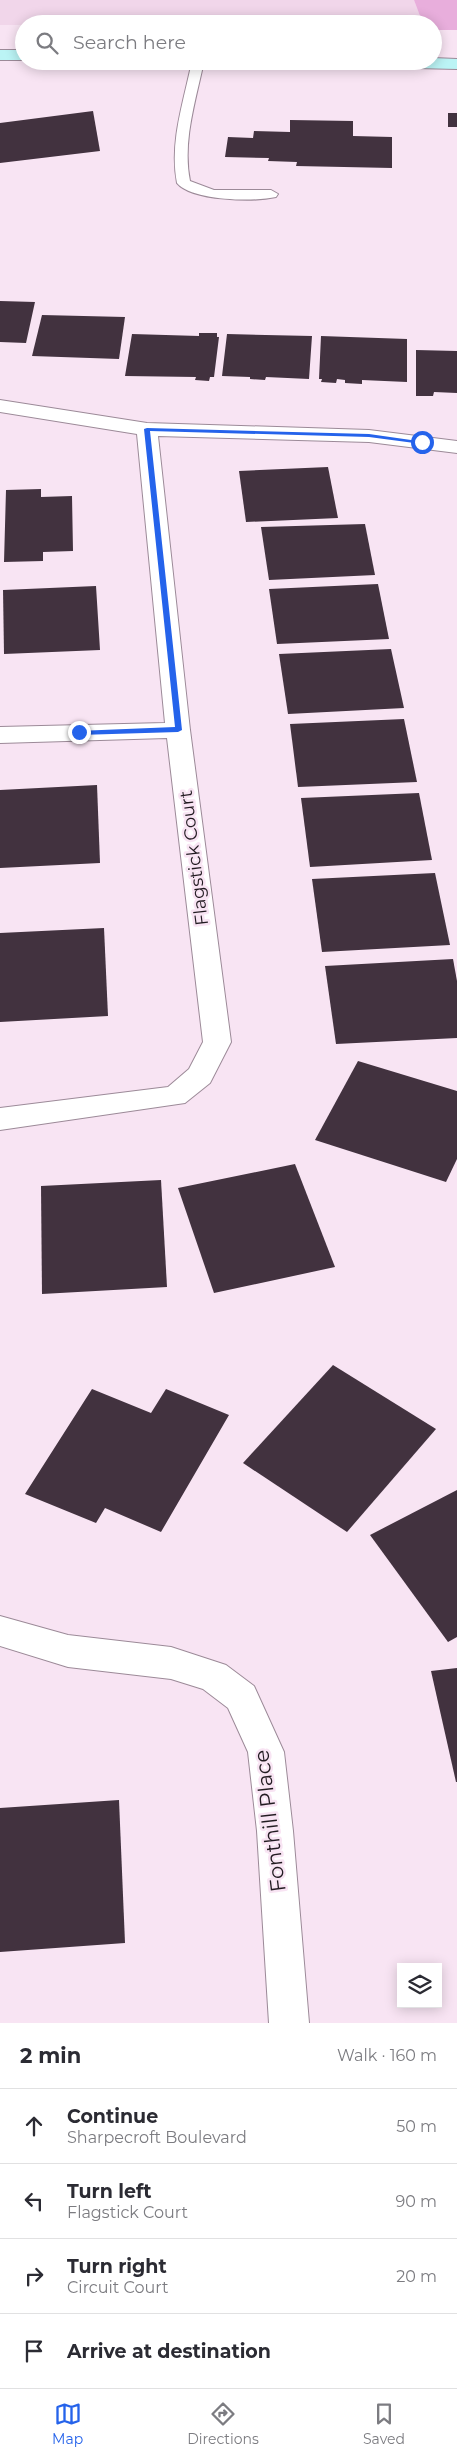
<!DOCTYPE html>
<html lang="en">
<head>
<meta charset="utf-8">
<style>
	:root { --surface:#fff; --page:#f7f7f7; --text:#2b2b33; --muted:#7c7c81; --line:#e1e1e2; --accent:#2563eb }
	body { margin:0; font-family:Montserrat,sans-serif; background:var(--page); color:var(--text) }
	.controls { position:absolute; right:15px; bottom:15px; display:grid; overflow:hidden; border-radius:0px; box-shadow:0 2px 12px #0003 }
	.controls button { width:45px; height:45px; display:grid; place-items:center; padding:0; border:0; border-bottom:1px solid var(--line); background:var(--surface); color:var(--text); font:25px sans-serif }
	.stop { position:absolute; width:15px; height:15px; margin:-11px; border:4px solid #2563eb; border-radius:50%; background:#fff }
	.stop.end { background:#2563eb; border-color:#fff; box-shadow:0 1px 5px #0008 }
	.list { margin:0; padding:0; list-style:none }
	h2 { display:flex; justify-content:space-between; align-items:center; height:65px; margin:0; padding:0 20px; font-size:21px }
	h2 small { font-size:16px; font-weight:400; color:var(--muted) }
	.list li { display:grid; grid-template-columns:32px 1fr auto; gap:15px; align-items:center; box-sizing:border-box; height:75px; padding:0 20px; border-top:1px solid var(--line) }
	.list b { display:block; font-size:19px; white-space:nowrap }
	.list p { margin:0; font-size:16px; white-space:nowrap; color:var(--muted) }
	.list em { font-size:16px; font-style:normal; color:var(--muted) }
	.icon { flex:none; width:28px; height:28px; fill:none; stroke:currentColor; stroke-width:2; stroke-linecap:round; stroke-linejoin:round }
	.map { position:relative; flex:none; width:457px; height:2023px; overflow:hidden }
	.search { position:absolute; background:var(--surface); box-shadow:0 2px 12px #0003; left:15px; right:15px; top:15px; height:55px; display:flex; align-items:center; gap:12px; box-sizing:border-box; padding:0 18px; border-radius:28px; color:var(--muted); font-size:19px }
	.sheet { height:365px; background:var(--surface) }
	nav { display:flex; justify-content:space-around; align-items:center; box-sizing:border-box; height:70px; border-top:1px solid var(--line); background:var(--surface); font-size:14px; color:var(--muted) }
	nav a { display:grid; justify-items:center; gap:2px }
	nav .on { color:var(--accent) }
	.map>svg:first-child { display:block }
	.built { fill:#f1d6ea }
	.green { fill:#e8aedc }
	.building { fill:#42323f }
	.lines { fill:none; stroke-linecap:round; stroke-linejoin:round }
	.service-casing { stroke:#9c8a98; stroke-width:2 }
	.minor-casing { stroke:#9c8a98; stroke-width:2 }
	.secondary-casing { stroke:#9c8a98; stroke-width:2 }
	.service { fill:#fff; fill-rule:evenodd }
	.minor { fill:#fff; fill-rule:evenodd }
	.secondary { fill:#bbf4f5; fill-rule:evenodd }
	.route { fill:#2563eb }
	.labels { text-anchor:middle; stroke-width:5; stroke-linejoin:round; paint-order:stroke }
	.street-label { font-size:18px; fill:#221b21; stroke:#f8e4f3 }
	.near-street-label { font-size:21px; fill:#221b21; stroke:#f8e4f3 }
</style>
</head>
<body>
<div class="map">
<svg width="457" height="2023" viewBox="0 0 457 2023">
	<rect width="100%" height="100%" fill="#f8e4f3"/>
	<polygon class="built" points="0,0 414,0 423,24 0,25"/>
	<polygon class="green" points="414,0 457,0 457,30 433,30 433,24 423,24"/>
	<g class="building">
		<polygon points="93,111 100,151 0,163 0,123"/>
		<rect x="448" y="113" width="9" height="14"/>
		<polygon points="290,120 353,121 353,136 392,137 392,168 296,166 297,162 268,161 269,158 225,157 228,137 253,138 254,131 290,132"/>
		<polygon points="0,301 35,302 26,343 0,342"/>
		<polygon points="42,315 125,317 119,359 32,356"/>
		<polygon points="199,333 217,333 217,337 219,337 214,377 210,377 209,381 195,380 196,377 125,376 132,334 199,336"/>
		<polygon points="227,334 312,336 309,379 266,377 265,380 250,379 250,377 222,376"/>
		<polygon points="321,336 407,339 407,382 362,380 362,384 345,383 345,380 337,379 336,383 321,382 322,379 319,379"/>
		<polygon points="416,350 457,351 457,393 434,392 433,396 416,396"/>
		<polygon points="328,467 338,518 246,522 239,471"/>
		<polygon points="41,489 41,497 72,496 73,551 43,552 43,561 4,562 6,490"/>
		<polygon points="365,524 375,575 269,580 261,527"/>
		<polygon points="378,584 389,639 277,644 269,589"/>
		<polygon points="96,586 100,650 4,654 3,590"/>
		<polygon points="391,649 404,708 288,714 279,654"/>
		<polygon points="404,719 417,782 298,787 290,724"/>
		<polygon points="97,785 100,863 0,868 0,790"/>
		<polygon points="419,793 432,860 310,867 301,798"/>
		<polygon points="435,873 450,945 322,952 312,879"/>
		<polygon points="104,928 108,1016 0,1022 0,933"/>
		<polygon points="453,959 457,981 457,1038 336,1044 325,966"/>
		<polygon points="358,1061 457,1091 457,1159 446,1182 315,1140"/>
		<polygon points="295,1164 335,1267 214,1293 178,1188"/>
		<polygon points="161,1180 167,1287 42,1294 41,1186"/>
		<polygon points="333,1365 436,1429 347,1532 243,1463"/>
		<polygon points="92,1389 151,1413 166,1389 229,1415 161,1532 105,1508 96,1523 25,1494"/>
		<polygon points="457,1490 457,1637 448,1642 370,1535"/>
		<polygon points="457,1668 457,1782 456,1782 431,1671"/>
		<polygon points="119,1800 125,1943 0,1952 0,1808"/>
	</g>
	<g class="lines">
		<defs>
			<path id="service" d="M 192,61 L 204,61 C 196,100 182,141 190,181 L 214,190 L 271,190 L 278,194 L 276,197 C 254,202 192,201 177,183 C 169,142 184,101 192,61 Z"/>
			<g id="minor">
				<polygon points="0,400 147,423 369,430 457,441 457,453 369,442 158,436 190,730 231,1042 210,1083 185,1103 0,1130 0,1108 168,1087 189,1069 203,1042 167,738 0,743 0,727 165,723 137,434 0,412"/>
				<polygon points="0,1616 68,1635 171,1647 226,1665 254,1686 284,1752 293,1831 309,2023 269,2023 257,1831 248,1752 228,1708 203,1689 171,1679 68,1667 0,1646"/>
			</g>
			<g id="secondary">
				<rect x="0" y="50" width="24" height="10"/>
				<polygon points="433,58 457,59 457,69 333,66 325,61 433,61"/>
			</g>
		</defs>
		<use href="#service" class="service-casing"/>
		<use href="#minor" class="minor-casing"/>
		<use href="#secondary" class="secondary-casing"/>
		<use href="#service" class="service"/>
		<use href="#minor" class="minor"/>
		<use href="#secondary" class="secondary"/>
	</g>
	<polygon class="route" points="147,428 369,434 425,442 422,444 369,437 150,431 182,730 178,732 79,735 76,732 77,731 175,727 144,429"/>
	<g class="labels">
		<g class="street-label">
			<text transform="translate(194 858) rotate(-97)" y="6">Flagstick Court</text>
		</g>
		<g class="near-street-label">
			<text transform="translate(270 1821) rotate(-97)" y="7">Fonthill Place</text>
		</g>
	</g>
</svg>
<div class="controls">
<button><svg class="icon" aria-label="layers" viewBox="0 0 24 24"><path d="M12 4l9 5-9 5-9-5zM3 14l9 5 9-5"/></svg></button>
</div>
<div class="stop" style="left:422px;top:442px"></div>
<div class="stop end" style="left:79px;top:732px"></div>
<div class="search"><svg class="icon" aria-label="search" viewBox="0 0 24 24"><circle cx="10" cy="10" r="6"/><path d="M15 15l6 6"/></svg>Search here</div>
</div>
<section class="sheet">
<h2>2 min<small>Walk · 160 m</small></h2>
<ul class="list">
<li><svg class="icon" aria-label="ahead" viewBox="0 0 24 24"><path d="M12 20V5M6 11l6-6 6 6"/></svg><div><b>Continue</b><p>Sharpecroft Boulevard</p></div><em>50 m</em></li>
<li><svg class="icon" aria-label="left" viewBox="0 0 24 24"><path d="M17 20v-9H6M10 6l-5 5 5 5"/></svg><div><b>Turn left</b><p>Flagstick Court</p></div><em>90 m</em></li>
<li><svg class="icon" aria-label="right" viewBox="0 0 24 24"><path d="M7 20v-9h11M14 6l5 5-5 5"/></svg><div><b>Turn right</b><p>Circuit Court</p></div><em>20 m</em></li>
<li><svg class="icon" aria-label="arrive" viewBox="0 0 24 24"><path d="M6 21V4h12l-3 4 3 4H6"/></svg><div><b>Arrive at destination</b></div></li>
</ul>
</section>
<nav>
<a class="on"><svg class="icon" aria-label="map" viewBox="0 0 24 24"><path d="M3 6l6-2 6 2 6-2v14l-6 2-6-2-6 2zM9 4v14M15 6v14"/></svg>Map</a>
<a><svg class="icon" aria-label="directions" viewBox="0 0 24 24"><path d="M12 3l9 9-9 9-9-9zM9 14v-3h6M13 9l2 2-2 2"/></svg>Directions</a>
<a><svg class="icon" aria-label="saved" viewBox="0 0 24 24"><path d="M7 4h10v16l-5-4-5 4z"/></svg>Saved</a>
</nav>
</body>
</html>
